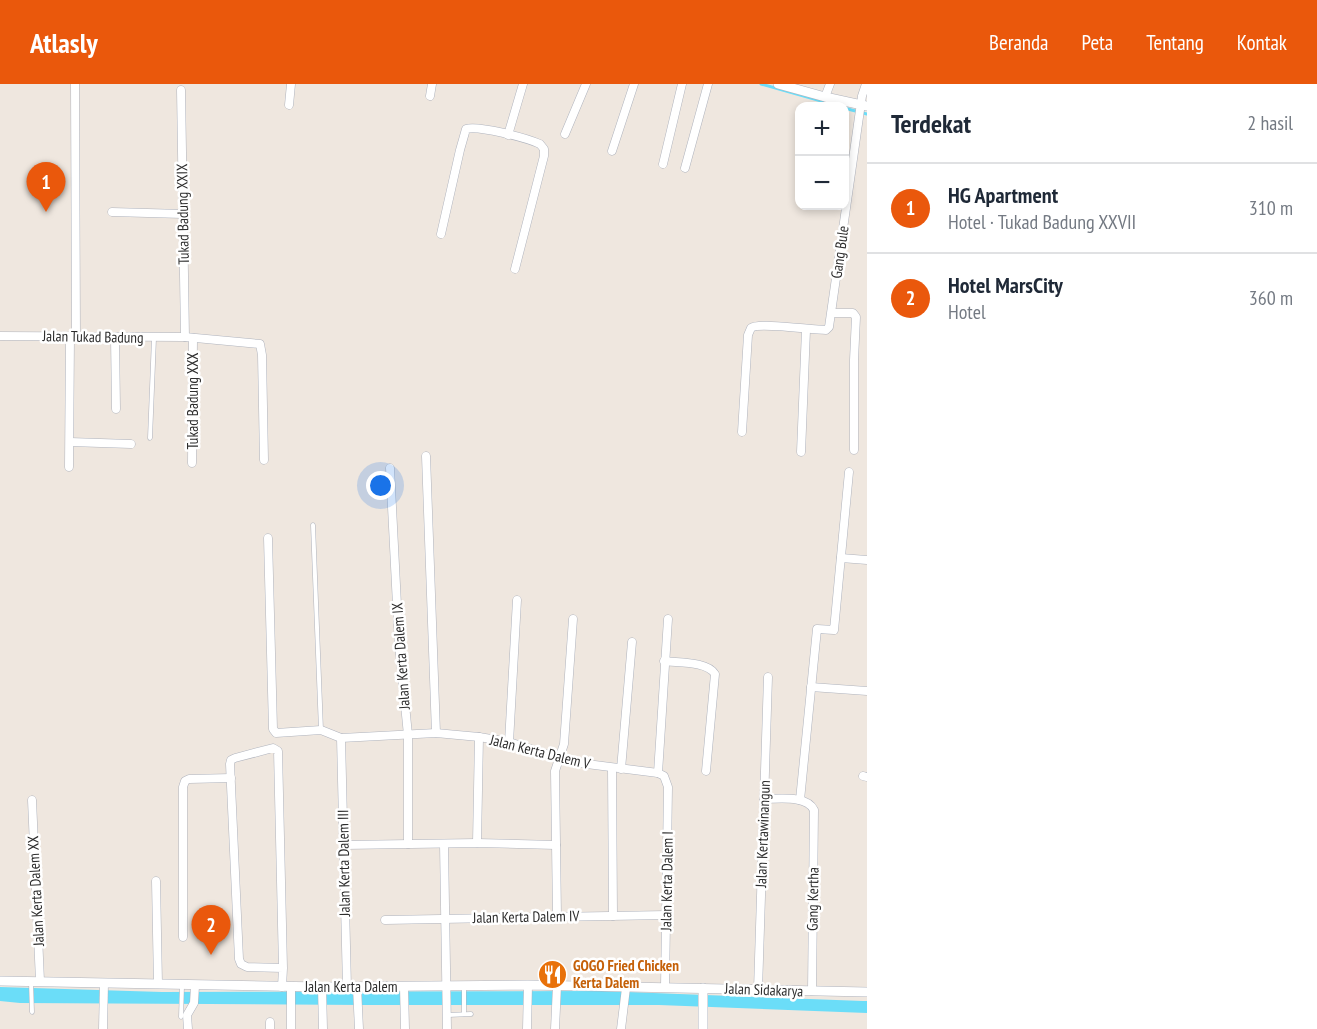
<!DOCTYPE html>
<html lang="id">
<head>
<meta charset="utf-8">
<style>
	:root { --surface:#fff; --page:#f6f6f7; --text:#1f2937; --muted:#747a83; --line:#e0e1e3; --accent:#ea580c }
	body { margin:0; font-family:"PT Sans Narrow",sans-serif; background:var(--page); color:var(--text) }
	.controls { position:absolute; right:18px; top:18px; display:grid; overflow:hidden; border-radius:12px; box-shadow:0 3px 9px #0003 }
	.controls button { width:54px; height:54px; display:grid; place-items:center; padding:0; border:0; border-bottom:2px solid var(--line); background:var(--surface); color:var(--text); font:30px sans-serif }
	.you { position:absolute; left:381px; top:402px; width:21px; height:21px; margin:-15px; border:4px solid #fff; border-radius:50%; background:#1a73e8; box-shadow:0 0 0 9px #1a73e833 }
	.badge { display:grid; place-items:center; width:39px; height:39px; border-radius:50%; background:var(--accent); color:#fff; font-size:20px; font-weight:700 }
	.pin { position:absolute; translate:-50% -50px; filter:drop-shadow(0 2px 3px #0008) }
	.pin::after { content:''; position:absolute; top:32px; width:21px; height:18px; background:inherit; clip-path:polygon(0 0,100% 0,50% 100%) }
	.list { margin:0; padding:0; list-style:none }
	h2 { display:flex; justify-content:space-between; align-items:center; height:78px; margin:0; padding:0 24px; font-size:26px }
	h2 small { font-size:20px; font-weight:400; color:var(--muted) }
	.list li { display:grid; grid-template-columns:39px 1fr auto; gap:18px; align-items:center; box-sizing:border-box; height:90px; padding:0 24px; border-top:2px solid var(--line) }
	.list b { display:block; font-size:22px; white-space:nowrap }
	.list p { margin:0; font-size:20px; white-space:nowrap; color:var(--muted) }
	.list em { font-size:20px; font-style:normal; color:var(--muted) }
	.map { position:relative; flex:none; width:867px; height:945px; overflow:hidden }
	header { display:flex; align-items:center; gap:36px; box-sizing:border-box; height:84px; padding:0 30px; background:var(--accent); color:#fff }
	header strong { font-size:28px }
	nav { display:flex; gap:33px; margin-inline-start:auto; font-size:21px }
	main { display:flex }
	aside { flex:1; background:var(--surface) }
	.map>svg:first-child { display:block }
	.water { fill:#6bddf8 }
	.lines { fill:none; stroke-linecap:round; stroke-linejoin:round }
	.stream { stroke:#6bddf8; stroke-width:3 }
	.service-casing { stroke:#afb3bd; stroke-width:5 }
	.minor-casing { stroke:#afb3bd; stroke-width:9 }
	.tertiary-casing { stroke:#afb3bd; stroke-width:10 }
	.service { stroke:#fff; stroke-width:4 }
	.minor { stroke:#fff; stroke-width:8 }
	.tertiary { stroke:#fff; stroke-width:9 }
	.labels { text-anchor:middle; stroke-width:5; stroke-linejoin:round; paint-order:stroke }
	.street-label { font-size:15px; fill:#2d2d2d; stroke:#fff }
	.food-label { font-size:15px; font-weight:bold; fill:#c56008; stroke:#fff; text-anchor:start }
</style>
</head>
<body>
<header>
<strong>Atlasly</strong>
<nav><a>Beranda</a><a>Peta</a><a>Tentang</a><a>Kontak</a></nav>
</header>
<main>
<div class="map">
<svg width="867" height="945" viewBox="0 0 867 945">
	<rect width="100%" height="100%" fill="#efe7df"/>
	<polygon class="water" points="0,903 162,908 601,907 863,917 867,917 867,929 659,921 364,921 20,919 0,917"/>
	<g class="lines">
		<g class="stream">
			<polyline points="761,0 839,22"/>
			<polyline points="844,24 867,30"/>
		</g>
		<defs>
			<g id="service">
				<polyline points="150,354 154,254"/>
				<polyline points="313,441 321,646"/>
				<polyline points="31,898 32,928"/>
				<polyline points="464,902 464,930"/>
				<polyline points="448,931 471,930"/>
				<polyline points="181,933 182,902"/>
			</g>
			<g id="minor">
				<polyline points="75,0 76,252"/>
				<polyline points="181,6 185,253"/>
				<polyline points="430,12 432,0"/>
				<polyline points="825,13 830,0"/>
				<polyline points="289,21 291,0"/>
				<polyline points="565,50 586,0"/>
				<polyline points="508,51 523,0"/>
				<polyline points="612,67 634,0"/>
				<polyline points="663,80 682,0"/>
				<polyline points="685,84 708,0"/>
				<polyline points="112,128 183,130"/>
				<path d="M 441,150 L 460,66 L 466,45 C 478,41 527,54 540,60 L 544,65 L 544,72 L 515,185"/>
				<polyline points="832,229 853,229 856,233 854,276 854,366"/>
				<polyline points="0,252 185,253 260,260 262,271 264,376"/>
				<polyline points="115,253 116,325"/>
				<path d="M 742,348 L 748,251 L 751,244 C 759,238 811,246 826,246 L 829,243 L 862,12 L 866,0"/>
				<polyline points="70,358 131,360"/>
				<polyline points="801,368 806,246"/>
				<polyline points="426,372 436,649"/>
				<polyline points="192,379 193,254"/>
				<polyline points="69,383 70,252"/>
				<polyline points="390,384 399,560 408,651 408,760"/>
				<polyline points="268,454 273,645 276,649 321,646 341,654 436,649 479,653 509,658 571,678 658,689 664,692 668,703 665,903"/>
				<polyline points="841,474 867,476"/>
				<path d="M 664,577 C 678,579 707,577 715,590 L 706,687"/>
				<polyline points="811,603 867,607"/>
				<polyline points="341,654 347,903"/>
				<polyline points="509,658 517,516"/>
				<polyline points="612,684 613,832"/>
				<polyline points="621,685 632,558"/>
				<polyline points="658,689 668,535"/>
				<polyline points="863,692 867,693"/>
				<path d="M 764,715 C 779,715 807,711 814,726 L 812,907"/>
				<polyline points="32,716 40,897"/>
				<polyline points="800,716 817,545 834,546 849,388"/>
				<polyline points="477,759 479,653"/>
				<polyline points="444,760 447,945"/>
				<polyline points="344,761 477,759 556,761"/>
				<polyline points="156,797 158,900"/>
				<polyline points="557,832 555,687 564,660 573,535"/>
				<polyline points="385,836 667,831"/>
				<polyline points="183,853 183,703 185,697 189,695 231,694"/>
				<polyline points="282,903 283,884 278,667 273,664 235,674 231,676 230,680 239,875 241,880 247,883 283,884"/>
				<polyline points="322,903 323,945"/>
				<polyline points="357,903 359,945"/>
				<polyline points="404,903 405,945"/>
				<polyline points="758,906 768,593"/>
				<polyline points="270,938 270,945"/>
				<polyline points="103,945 104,900"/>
				<polyline points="188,945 187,931 194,919 195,902"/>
				<polyline points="291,945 291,903"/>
				<polyline points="527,945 528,901"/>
				<polyline points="555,945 557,902"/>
				<polyline points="621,945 626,904"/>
			</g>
			<g id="tertiary">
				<polyline points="778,0 825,13 867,22"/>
				<polyline points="0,897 322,903 528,901 867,908"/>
				<polyline points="703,904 703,945"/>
			</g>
		</defs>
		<use href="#service" class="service-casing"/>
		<use href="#minor" class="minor-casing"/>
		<use href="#tertiary" class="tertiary-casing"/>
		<use href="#service" class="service"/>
		<use href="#minor" class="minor"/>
		<use href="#tertiary" class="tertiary"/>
	</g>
	<defs>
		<symbol id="restaurant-disc" viewBox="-11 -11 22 22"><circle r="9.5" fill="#e8710a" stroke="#fff"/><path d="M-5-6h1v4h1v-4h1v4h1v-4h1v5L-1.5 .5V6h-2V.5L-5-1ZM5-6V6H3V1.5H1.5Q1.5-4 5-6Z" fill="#fff"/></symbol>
	</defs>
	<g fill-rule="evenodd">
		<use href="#restaurant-disc" x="536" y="874" width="33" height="33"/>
	</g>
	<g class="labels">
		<g class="street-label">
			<text transform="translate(183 130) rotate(-91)" y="5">Tukad Badung XXIX</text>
			<text transform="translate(840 168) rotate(-82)" y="5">Gang Bule</text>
			<text transform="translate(93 253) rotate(1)" y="5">Jalan Tukad Badung</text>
			<text transform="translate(193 317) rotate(-90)" y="5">Tukad Badung XXX</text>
			<text transform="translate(401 572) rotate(-94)" y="5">Jalan Kerta Dalem IX</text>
			<text transform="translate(540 668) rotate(14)" y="5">Jalan Kerta Dalem V</text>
			<text transform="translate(763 750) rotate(-88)" y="5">Jalan Kertawinangun</text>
			<text transform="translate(344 779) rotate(-91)" y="5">Jalan Kerta Dalem III</text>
			<text transform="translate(667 797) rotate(-89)" y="5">Jalan Kerta Dalem I</text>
			<text transform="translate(36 807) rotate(-93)" y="5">Jalan Kerta Dalem XX</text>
			<text transform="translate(813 815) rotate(-89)" y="5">Gang Kertha</text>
			<text transform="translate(526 833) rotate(-1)" y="5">Jalan Kerta Dalem IV</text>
			<text x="351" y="908">Jalan Kerta Dalem</text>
			<text transform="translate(764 906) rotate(2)" y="5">Jalan Sidakarya</text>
		</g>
		<g class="food-label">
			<text x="573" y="887">GOGO Fried Chicken<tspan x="573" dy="17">Kerta Dalem</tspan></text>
		</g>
	</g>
</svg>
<div class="controls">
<button>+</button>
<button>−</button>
</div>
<div class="you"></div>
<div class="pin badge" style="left:46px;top:128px">1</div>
<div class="pin badge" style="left:211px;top:871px">2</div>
</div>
<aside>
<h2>Terdekat<small>2 hasil</small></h2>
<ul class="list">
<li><span class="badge">1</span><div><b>HG Apartment</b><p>Hotel · Tukad Badung XXVII</p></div><em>310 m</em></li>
<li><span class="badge">2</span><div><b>Hotel MarsCity</b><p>Hotel</p></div><em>360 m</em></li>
</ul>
</aside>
</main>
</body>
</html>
